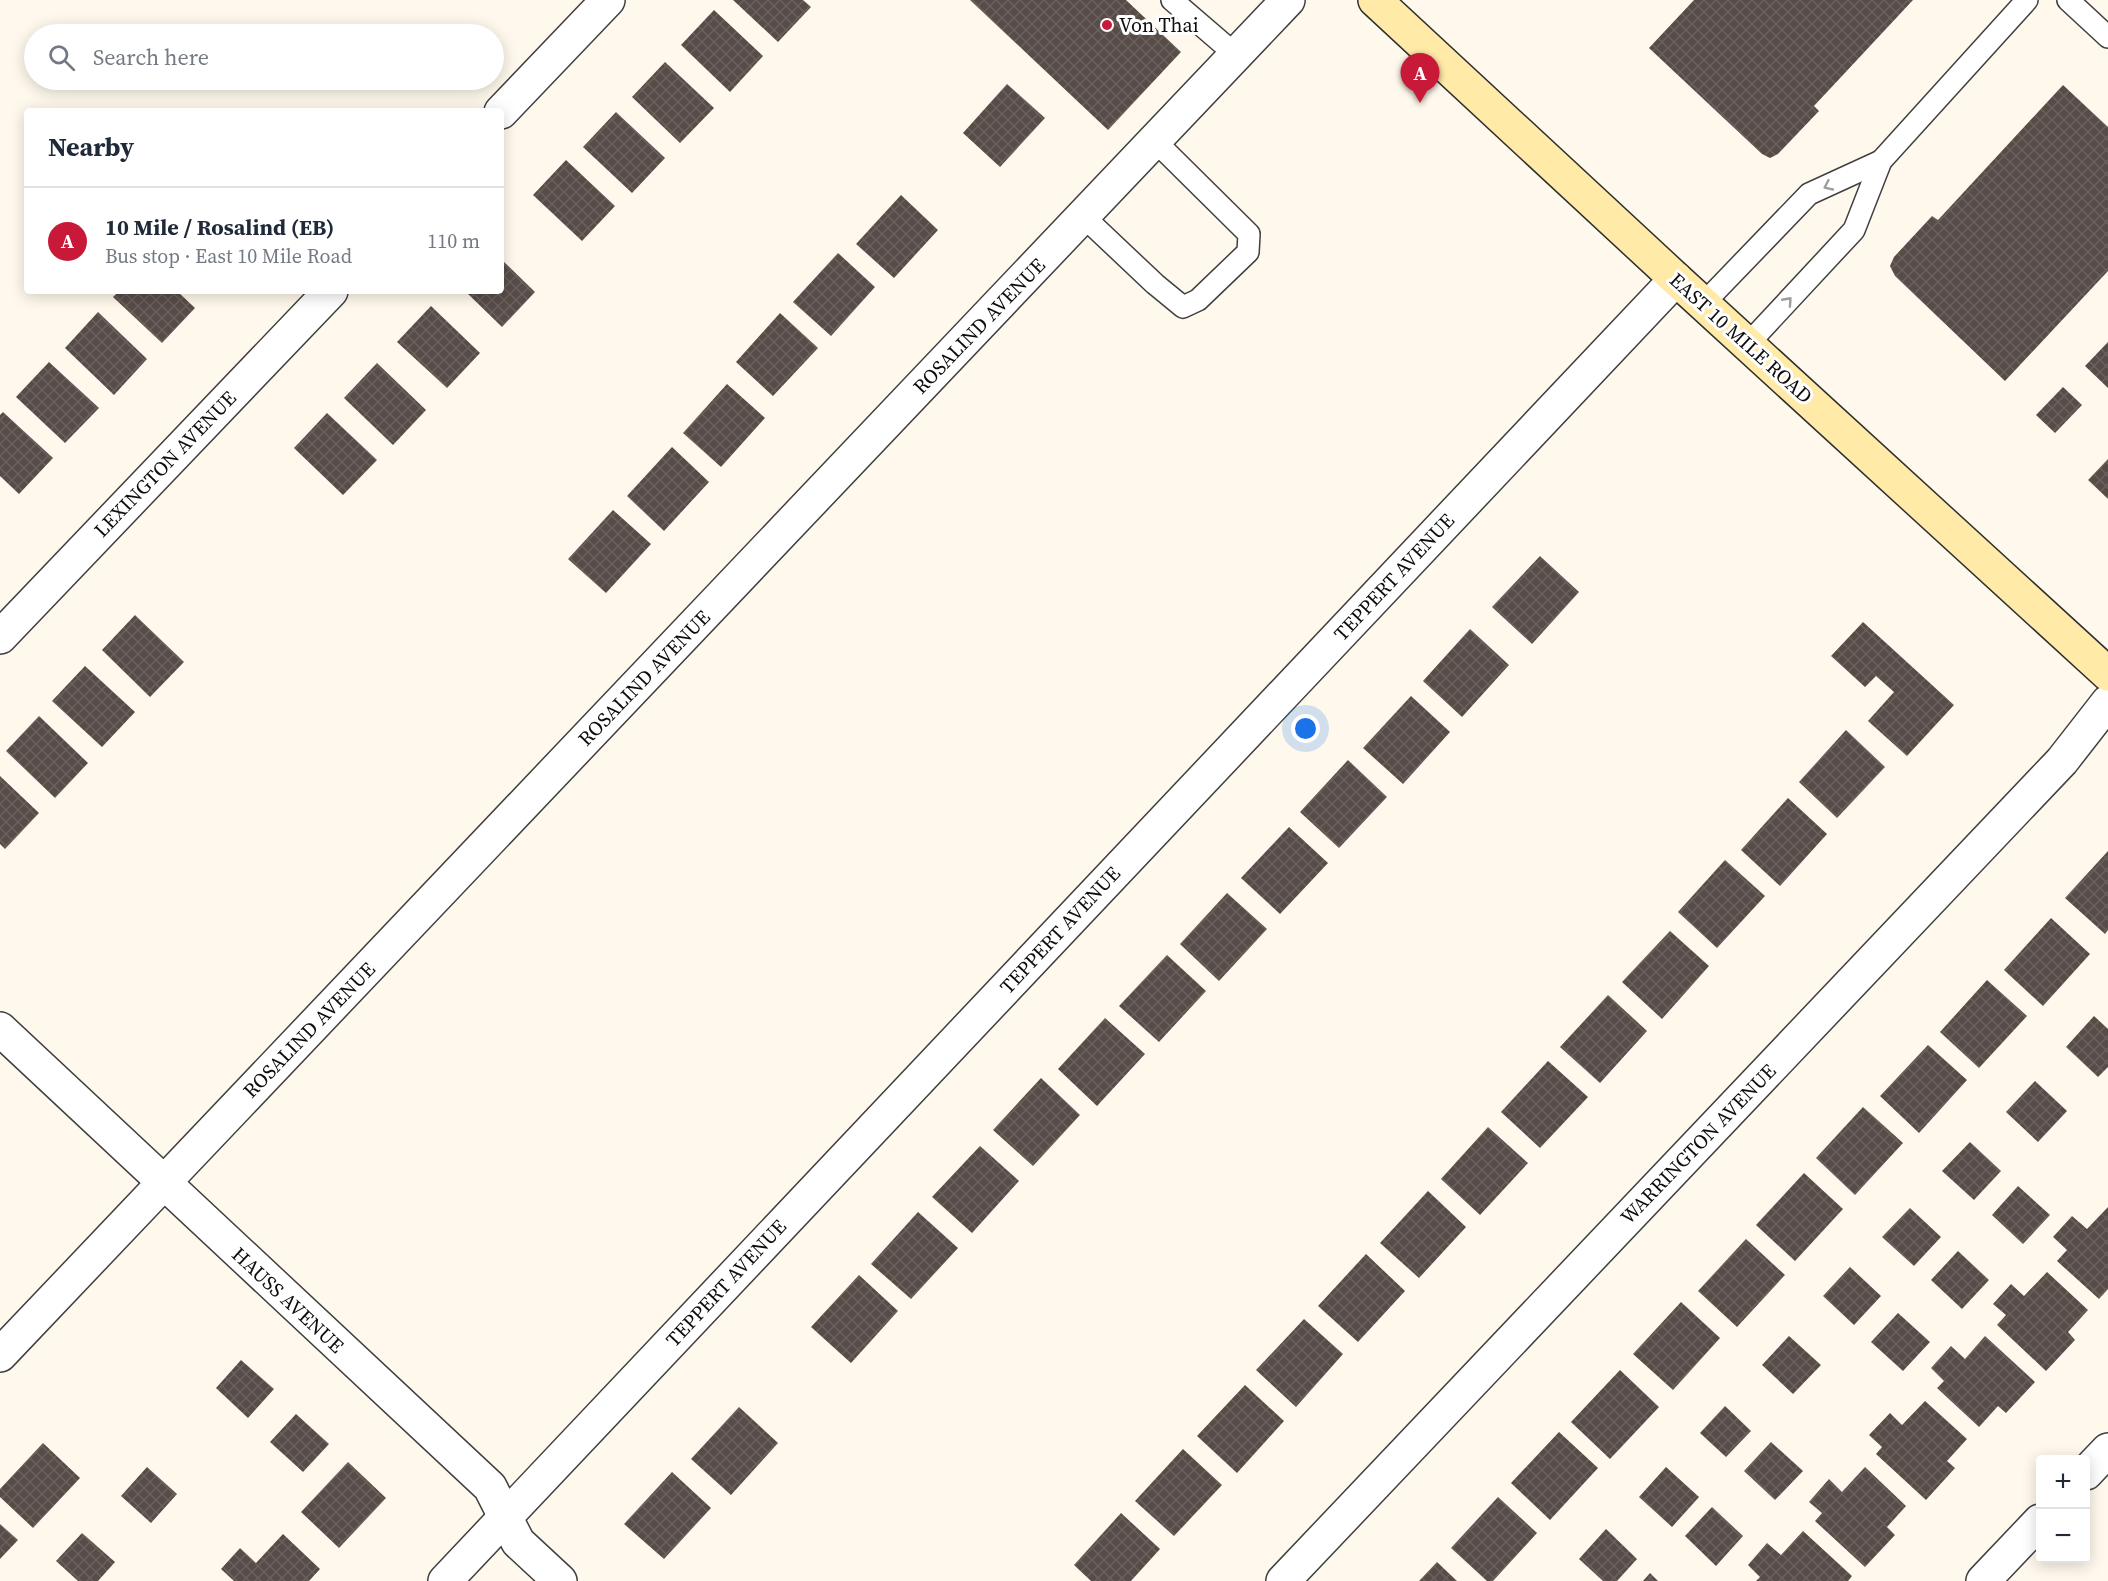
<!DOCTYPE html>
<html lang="en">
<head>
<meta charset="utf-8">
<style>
	:root { --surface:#fff; --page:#f2f2f3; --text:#1f2937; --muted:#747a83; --line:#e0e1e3; --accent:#c91938 }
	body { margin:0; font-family:"Source Serif 4",serif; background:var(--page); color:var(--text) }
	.controls { position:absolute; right:18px; bottom:18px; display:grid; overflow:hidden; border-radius:6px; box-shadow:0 3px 15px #0003 }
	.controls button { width:54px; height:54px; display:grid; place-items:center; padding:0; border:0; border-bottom:2px solid var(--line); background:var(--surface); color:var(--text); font:30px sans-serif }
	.you { position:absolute; left:1306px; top:729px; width:21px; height:21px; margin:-15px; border:4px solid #fff; border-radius:50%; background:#1a73e8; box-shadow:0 0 0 9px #1a73e833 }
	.badge { display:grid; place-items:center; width:39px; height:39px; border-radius:50%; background:var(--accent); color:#fff; font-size:20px; font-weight:700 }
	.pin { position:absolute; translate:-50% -50px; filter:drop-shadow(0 2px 3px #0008) }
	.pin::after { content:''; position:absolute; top:32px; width:21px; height:18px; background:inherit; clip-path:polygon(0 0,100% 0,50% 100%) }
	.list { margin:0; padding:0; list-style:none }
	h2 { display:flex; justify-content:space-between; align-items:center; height:78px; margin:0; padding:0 24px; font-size:26px }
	h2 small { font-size:20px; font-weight:400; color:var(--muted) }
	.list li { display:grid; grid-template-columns:39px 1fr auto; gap:18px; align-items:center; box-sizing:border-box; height:108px; padding:0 24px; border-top:2px solid var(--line) }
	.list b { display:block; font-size:22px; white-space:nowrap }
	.list p { margin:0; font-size:20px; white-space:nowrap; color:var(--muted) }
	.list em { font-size:20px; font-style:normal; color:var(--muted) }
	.icon { flex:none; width:33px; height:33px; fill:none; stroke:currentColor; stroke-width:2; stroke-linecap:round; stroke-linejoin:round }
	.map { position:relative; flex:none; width:2108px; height:1581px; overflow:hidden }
	.search { position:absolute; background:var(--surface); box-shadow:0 3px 15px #0003; left:24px; top:24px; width:480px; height:66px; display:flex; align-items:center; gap:15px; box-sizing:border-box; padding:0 21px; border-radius:33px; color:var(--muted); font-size:22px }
	.panel { position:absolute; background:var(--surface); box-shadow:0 3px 15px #0003; left:24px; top:108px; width:480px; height:186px; border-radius:6px }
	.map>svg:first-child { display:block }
	.building { fill:url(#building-cross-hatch) }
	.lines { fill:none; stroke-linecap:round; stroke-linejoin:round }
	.lane-casing { stroke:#404040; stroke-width:24 }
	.street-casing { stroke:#404040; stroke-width:36 }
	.secondary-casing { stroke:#2f2f2f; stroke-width:36 }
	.lane { stroke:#fff; stroke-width:21 }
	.street { stroke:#fff; stroke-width:33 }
	.secondary { stroke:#ffeaa8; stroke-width:33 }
	.oneway { stroke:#9e9e9e }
	.poi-dot { fill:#c91938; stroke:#fff; stroke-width:2 }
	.labels { text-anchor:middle; stroke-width:6; stroke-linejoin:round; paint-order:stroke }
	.poi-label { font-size:20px; fill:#0d0d0d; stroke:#fff; text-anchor:start }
	.street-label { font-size:20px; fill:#0d0d0d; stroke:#fff }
</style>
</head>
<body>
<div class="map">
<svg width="2108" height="1581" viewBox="0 0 2108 1581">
	<defs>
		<pattern id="building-cross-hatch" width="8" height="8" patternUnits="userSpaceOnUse" patternTransform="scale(1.5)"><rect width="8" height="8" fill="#574c48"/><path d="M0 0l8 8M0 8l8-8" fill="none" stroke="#6a615e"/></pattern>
	</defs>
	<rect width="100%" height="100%" fill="#fff9ed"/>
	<g class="building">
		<polygon points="733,0 803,0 811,7 778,42"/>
		<polygon points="970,0 1126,0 1181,52 1108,130"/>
		<polygon points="1694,0 1913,0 1814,106 1819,111 1778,154 1770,158 1762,154 1649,48"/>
		<polygon points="714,10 763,56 730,92 681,45"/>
		<polygon points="665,62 714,108 680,143 632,97"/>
		<polygon points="1007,84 1045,118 1000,167 963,133"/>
		<polygon points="2063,85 2108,127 2108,271 2005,381 1895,276 1890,266 1894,257 1932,216 1938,220"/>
		<polygon points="616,112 665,158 632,193 583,147"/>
		<polygon points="566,160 615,206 582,241 533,195"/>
		<polygon points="901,195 938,230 894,278 856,244"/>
		<polygon points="838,253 875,287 831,336 793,302"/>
		<polygon points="501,259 535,292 502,327 465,291 501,291"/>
		<polygon points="119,291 177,291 195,308 162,343 113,297"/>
		<polygon points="431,306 480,353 447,388 397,342"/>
		<polygon points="98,312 147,359 114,395 65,348"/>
		<polygon points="780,313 818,348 773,396 736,362"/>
		<polygon points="2108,342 2108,388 2085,366"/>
		<polygon points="49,362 99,408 65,443 16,397"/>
		<polygon points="377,363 426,410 393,445 344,398"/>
		<polygon points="727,384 765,418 721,467 683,433"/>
		<polygon points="2063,387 2082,405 2055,433 2036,415"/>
		<polygon points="3,412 53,458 19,494 0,476 0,415"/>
		<polygon points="327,413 377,460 343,495 294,448"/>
		<polygon points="672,447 709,482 664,531 627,496"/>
		<polygon points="2108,459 2108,499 2088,480"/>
		<polygon points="613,510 651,544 606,593 568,559"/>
		<polygon points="1540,556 1579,592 1532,644 1492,607"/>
		<polygon points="135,615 184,662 150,697 102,650"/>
		<polygon points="1863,622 1954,705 1907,756 1868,721 1894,692 1876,676 1865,687 1831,656"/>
		<polygon points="1470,629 1509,665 1462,717 1423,681"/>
		<polygon points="85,666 135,712 102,747 52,701"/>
		<polygon points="1411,696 1450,732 1403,784 1363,748"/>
		<polygon points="39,716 88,763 55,798 6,751"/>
		<polygon points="1846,730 1885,767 1837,818 1799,782"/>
		<polygon points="1348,760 1387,797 1339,848 1300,812"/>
		<polygon points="0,776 39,813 5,849 0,844"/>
		<polygon points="1788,798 1827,834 1780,886 1741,850"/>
		<polygon points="1289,827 1328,863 1280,914 1241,878"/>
		<polygon points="2108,851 2108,930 2105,934 2065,898"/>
		<polygon points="1725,860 1765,896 1717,948 1678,912"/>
		<polygon points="1227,893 1267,929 1219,981 1180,944"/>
		<polygon points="2051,918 2090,954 2043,1006 2004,970"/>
		<polygon points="1670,931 1709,966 1662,1019 1622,982"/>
		<polygon points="1167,955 1206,991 1159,1042 1119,1006"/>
		<polygon points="1987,980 2027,1016 1979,1068 1940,1032"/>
		<polygon points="1608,995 1647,1031 1600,1083 1560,1047"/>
		<polygon points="2094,1016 2108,1029 2108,1067 2098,1077 2066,1047"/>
		<polygon points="1105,1018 1145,1054 1097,1106 1058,1069"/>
		<polygon points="1928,1045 1967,1080 1919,1133 1880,1096"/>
		<polygon points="1548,1061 1588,1097 1540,1148 1501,1112"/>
		<polygon points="1041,1078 1080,1115 1033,1166 993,1130"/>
		<polygon points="2035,1081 2067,1111 2038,1142 2006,1112"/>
		<polygon points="1863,1107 1903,1143 1855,1195 1816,1158"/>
		<polygon points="1488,1127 1528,1163 1480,1215 1441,1179"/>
		<polygon points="1970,1142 2001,1171 1974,1200 1942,1171"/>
		<polygon points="980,1146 1019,1181 972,1233 932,1197"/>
		<polygon points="1804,1173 1843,1209 1795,1261 1756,1225"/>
		<polygon points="2018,1186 2050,1215 2023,1244 1992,1215"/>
		<polygon points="1428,1191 1466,1227 1419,1278 1380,1243"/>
		<polygon points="2108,1207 2108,1289 2099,1299 2057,1261 2067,1250 2053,1237 2072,1216 2087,1229"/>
		<polygon points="1910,1208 1941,1237 1914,1266 1882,1237"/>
		<polygon points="918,1212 958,1248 911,1299 871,1264"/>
		<polygon points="1746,1239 1785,1275 1737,1327 1698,1291"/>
		<polygon points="1958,1251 1989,1280 1962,1309 1931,1280"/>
		<polygon points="1366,1254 1405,1291 1358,1342 1318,1306"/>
		<polygon points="1850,1267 1881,1296 1854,1325 1823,1296"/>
		<polygon points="2047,1272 2088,1310 2068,1332 2075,1340 2046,1371 1997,1325 2006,1315 1993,1304 2011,1284 2024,1296"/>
		<polygon points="859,1275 898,1311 851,1363 811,1327"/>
		<polygon points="1681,1302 1720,1338 1673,1390 1633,1354"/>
		<polygon points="1898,1313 1930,1342 1903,1371 1871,1342"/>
		<polygon points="1304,1319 1343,1354 1296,1407 1256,1370"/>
		<polygon points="1789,1336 1821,1365 1793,1394 1762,1365"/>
		<polygon points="1985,1336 2035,1382 2006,1413 1998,1406 1979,1427 1937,1388 1944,1381 1931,1368 1951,1346 1965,1359"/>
		<polygon points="241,1360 274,1389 248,1418 216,1388"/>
		<polygon points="1620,1370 1659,1407 1610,1459 1571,1422"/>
		<polygon points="1245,1385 1284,1421 1237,1473 1197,1436"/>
		<polygon points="1925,1401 1967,1439 1947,1461 1955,1468 1926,1500 1876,1454 1882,1447 1869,1435 1890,1413 1902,1425"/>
		<polygon points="1725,1406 1751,1431 1726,1457 1700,1433"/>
		<polygon points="739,1407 778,1443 731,1495 691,1459"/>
		<polygon points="296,1414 329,1444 303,1472 270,1442"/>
		<polygon points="1559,1432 1598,1468 1550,1520 1511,1483"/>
		<polygon points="1771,1442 1803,1471 1775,1500 1744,1471"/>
		<polygon points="43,1443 80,1478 33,1528 0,1497 0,1489"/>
		<polygon points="1183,1449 1222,1485 1174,1536 1135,1501"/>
		<polygon points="348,1462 386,1498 339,1548 301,1512"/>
		<polygon points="147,1467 177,1494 151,1523 121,1496"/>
		<polygon points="1666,1467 1699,1497 1672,1527 1639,1497"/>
		<polygon points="1865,1467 1906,1506 1887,1527 1895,1535 1865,1567 1815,1521 1822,1513 1809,1502 1829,1479 1842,1492"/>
		<polygon points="672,1472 711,1508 664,1559 624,1524"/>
		<polygon points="1498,1497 1537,1533 1493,1581 1487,1581 1451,1548"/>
		<polygon points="1712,1507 1743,1536 1716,1566 1685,1536"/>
		<polygon points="1121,1513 1160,1549 1131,1581 1091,1581 1074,1565"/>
		<polygon points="0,1524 18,1540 0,1559"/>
		<polygon points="1606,1529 1637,1559 1617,1581 1603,1581 1579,1559"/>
		<polygon points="1803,1531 1852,1576 1848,1581 1756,1581 1760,1577 1748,1565 1767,1543 1781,1555"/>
		<polygon points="82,1533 115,1562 98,1581 78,1581 56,1561"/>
		<polygon points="283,1534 320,1569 309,1581 234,1581 221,1569 240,1548 256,1563"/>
		<polygon points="1437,1562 1457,1581 1419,1581"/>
		<polygon points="1650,1573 1658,1581 1643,1581"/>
	</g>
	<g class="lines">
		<defs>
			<g id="lane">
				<polyline points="1172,0 1236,55"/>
				<polyline points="2068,0 2108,37"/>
				<polyline points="1083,216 1155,284 1183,307 1198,300 1248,252 1249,234 1155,141"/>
				<polyline points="1704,303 1809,194 1881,161"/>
				<polyline points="1748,344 1854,230 1881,161 2027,0"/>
			</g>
			<g id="street">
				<polyline points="501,112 608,0"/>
				<polyline points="0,637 331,291"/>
				<polyline points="0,1029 490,1487 518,1542 560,1581"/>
				<polyline points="0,1355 1288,0"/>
				<polyline points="2086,1473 2108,1450"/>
				<polyline points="445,1581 1676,279"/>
				<polyline points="1283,1581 2062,761 2108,702"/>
				<polyline points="1983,1581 2040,1521"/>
			</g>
			<polyline id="secondary" points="1375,0 1676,279 2108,674"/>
		</defs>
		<use href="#lane" class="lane-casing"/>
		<use href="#street" class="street-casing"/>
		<use href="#secondary" class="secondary-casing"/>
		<use href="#lane" class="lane"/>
		<use href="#street" class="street"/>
		<use href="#secondary" class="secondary"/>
	</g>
	<defs><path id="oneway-chevron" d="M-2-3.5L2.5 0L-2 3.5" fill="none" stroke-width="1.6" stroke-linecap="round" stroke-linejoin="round" transform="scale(1.5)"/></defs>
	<g class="oneway">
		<use href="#oneway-chevron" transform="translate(1828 186) rotate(155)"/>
		<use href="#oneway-chevron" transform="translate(1788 301) rotate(-48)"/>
	</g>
	<circle class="poi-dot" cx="1107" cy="25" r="6"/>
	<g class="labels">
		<g class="poi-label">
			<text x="1119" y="32">Von Thai</text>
		</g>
		<g class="street-label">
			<text transform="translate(979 326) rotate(-46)" y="7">ROSALIND AVENUE</text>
			<text transform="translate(1741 338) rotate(42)" y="7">EAST 10 MILE ROAD</text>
			<text transform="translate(165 464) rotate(-46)" y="7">LEXINGTON AVENUE</text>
			<text transform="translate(1394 577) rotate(-47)" y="7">TEPPERT AVENUE</text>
			<text transform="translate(644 678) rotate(-46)" y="7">ROSALIND AVENUE</text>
			<text transform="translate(1060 930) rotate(-47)" y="7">TEPPERT AVENUE</text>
			<text transform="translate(309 1030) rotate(-46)" y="7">ROSALIND AVENUE</text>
			<text transform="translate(1698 1144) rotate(-46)" y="7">WARRINGTON AVENUE</text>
			<text transform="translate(726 1283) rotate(-47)" y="7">TEPPERT AVENUE</text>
			<text transform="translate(288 1300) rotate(43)" y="7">HAUSS AVENUE</text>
		</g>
	</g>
</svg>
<div class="controls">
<button>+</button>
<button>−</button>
</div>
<div class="you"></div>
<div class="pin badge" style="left:1420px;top:103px">A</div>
<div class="search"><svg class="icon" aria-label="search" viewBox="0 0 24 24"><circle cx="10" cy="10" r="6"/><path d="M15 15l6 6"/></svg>Search here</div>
<section class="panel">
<h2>Nearby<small></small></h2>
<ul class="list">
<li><span class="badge">A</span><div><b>10 Mile / Rosalind (EB)</b><p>Bus stop · East 10 Mile Road</p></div><em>110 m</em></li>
</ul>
</section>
</div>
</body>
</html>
